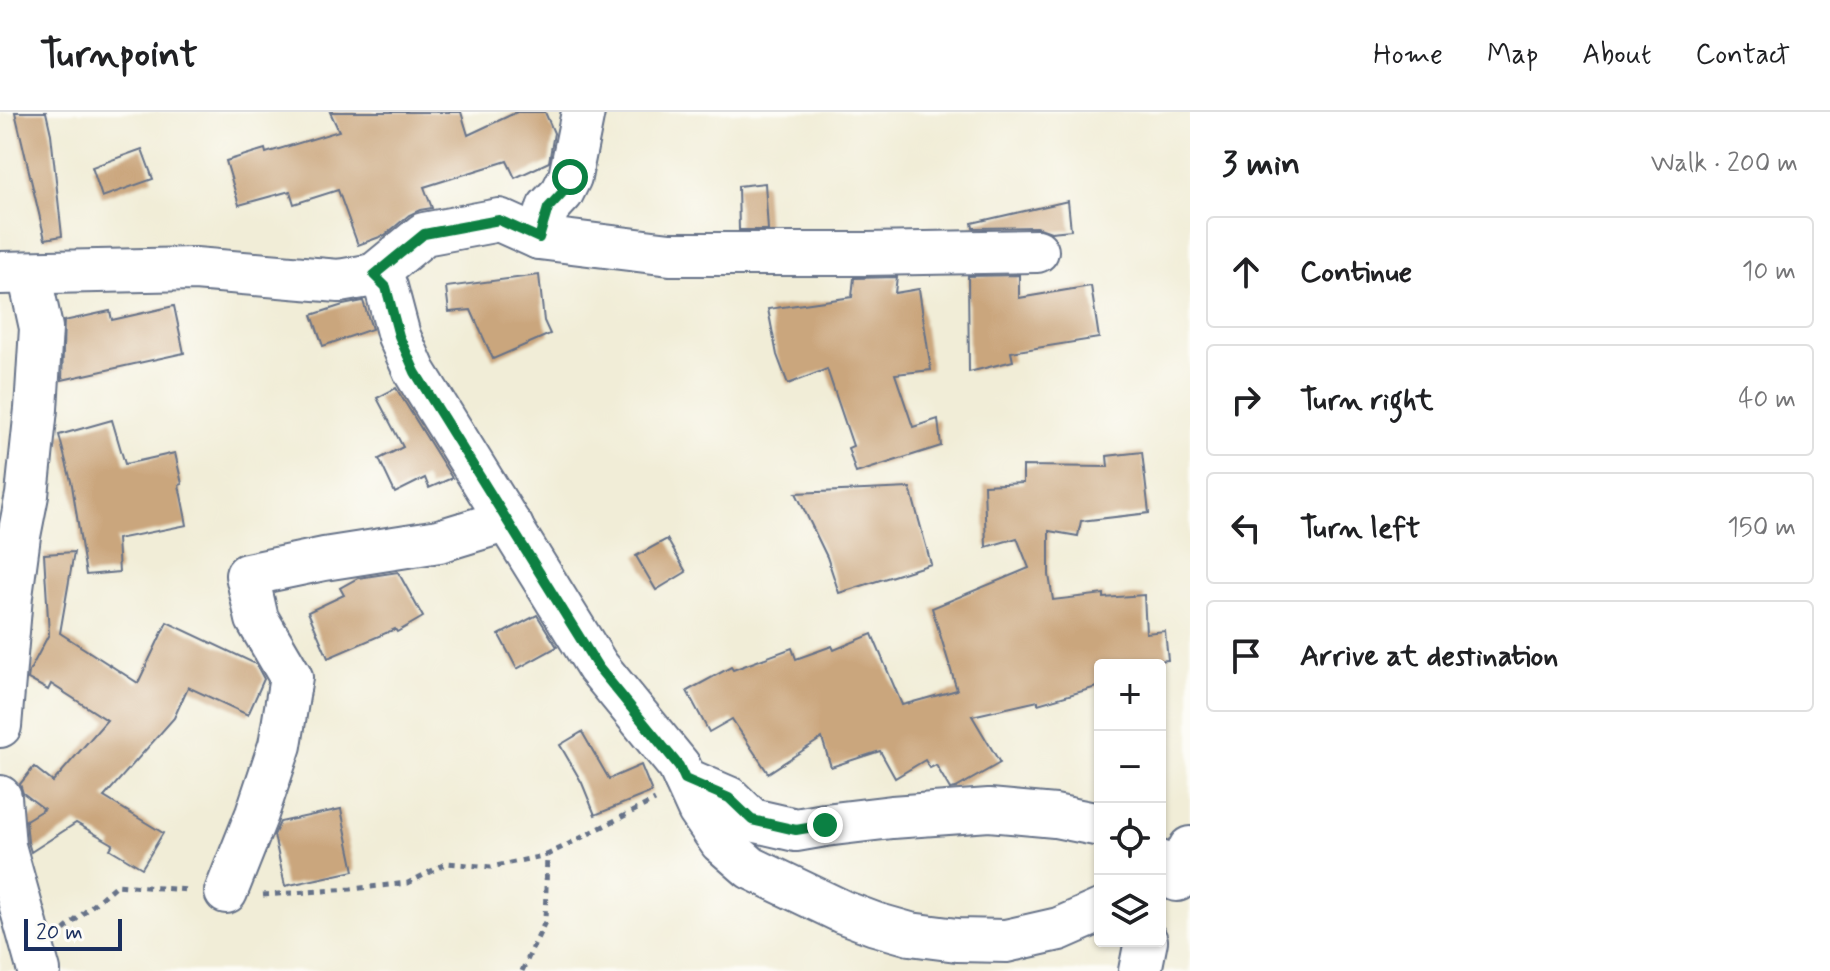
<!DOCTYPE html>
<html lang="en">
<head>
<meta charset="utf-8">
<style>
	:root { --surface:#fff; --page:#f6f6f6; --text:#202124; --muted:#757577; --line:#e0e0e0 }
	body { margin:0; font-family:Mynerve,sans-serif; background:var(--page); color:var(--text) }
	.controls { position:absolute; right:24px; bottom:24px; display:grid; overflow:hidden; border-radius:8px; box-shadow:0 2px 6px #0004 }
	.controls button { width:72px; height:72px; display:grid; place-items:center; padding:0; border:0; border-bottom:2px solid var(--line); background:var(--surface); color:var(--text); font:40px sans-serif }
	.scale { position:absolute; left:24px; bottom:20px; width:98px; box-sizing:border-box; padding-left:8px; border:4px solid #1b2f5e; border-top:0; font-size:22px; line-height:28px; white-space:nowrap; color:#1b2f5e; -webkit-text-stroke:6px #fdfcf7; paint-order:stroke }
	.stop { position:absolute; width:24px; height:24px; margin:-18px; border:6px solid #0b8043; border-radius:50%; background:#fff }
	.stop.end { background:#0b8043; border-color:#fff; box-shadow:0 2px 8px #0008 }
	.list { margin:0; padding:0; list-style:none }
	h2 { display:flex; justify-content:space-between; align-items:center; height:104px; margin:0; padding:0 32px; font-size:34px }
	h2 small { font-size:26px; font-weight:400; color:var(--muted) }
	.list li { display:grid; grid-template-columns:52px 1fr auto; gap:24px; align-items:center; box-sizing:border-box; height:112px; margin:0 16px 16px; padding:0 16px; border:2px solid var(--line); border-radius:8px }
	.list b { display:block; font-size:30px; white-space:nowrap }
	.list em { font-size:26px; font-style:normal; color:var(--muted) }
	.icon { flex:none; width:44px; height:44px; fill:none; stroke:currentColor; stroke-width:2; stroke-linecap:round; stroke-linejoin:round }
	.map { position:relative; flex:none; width:1190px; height:859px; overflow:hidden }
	header { display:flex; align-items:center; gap:48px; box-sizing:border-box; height:112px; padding:0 40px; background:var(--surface); border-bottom:2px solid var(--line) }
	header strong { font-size:38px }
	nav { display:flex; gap:44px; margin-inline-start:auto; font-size:28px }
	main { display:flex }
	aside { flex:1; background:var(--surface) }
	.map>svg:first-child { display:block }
	.building { fill:#caa67d }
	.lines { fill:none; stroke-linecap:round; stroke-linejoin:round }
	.minor-casing { stroke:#667288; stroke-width:46 }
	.path { stroke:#667288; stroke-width:5; stroke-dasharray:6 6; stroke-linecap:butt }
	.minor { stroke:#fff; stroke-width:42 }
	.route { stroke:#0b8043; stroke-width:10 }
</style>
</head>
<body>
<header>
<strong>Turnpoint</strong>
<nav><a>Home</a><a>Map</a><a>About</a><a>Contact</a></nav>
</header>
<main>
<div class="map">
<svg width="1190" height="859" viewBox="0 0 1190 859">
	<rect width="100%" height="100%" fill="#fdfcf7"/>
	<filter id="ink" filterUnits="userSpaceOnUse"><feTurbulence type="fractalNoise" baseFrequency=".0125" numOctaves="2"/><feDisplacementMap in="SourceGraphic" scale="16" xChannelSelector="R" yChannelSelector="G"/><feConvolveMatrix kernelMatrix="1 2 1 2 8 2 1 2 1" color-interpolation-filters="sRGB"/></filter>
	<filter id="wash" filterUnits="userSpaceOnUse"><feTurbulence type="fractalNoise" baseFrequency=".006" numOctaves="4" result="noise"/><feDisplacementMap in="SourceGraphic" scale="32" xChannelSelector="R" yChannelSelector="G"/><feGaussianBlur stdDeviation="1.8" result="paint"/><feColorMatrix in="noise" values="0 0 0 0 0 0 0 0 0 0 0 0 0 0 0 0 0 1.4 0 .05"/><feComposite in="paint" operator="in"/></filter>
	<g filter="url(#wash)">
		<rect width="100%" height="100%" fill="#f1edd7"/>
		<g id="blocks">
			<g class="building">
				<polygon points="15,0 46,0 51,22 62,124 45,127"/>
				<polygon points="330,0 461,0 468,23 517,0 545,0 554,21 549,50 515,66 507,49 424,75 432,96 420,98 409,103 385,123 358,133 338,78 294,92 290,79 239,93 226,49 265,37 266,41 339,19"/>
				<polygon points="142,37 153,67 102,85 92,55"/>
				<polygon points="765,71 768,118 739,118 738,74"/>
				<polygon points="1068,89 1071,118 1051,120 1037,115 973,116 972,111"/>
				<polygon points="539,163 544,209 550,222 493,247 471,198 449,200 446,175"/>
				<polygon points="1019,163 1019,186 1091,174 1099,226 1011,240 1013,249 969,260 968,164"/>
				<polygon points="897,165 895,181 919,177 931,258 895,262 913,315 938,307 941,334 856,361 848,336 853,334 827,257 788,272 777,243 768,197 852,185 854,166"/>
				<polygon points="363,189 372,217 323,234 312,203 343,193"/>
				<polygon points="174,194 184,241 62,268 64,209 110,199 112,208"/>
				<polygon points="396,276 452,366 429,376 425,366 395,381 379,347 403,335 377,286"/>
				<polygon points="112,308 125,352 175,341 182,372 179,373 187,413 117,427 119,460 86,463 72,373 59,323"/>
				<polygon points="1142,340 1149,401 1081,409 1078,424 1049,419 1049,463 1053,488 1104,482 1104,486 1144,483 1146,521 1165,519 1168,548 1100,553 1100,574 1038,592 1038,589 972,604 1000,651 956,676 950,677 936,653 930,656 925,648 895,666 880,639 831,655 822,626 768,661 732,607 709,620 687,579 731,555 733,558 792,536 796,547 832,534 834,538 872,522 902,593 957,578 932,496 1029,456 1017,426 986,435 984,373 1023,371 1023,354 1108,355 1107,344"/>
				<polygon points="910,376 931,452 839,481 827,445 796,381"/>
				<polygon points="667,427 686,460 656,478 636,444"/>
				<polygon points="74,440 60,521 138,571 167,510 256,552 264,567 248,603 188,575 174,606 104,685 163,721 142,756 110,737 113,732 76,711 31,740 28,730 26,708 44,697 23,681 20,672 34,655 53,670 107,608 51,572 48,578 28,567 29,560 49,522 44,442"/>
				<polygon points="398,460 423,505 397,520 395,517 328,546 308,500 344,483 340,476 358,466"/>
				<polygon points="537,503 557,535 517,557 499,523"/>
				<polygon points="582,620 609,667 641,653 652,680 595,703 582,671 560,633"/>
				<polygon points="341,697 354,759 285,774 274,723 280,710"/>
			</g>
		</g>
	</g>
	<g filter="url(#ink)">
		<use href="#blocks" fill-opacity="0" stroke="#667288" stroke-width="2"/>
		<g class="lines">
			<defs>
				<g id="minor">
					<polyline points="539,126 670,142 865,142 1037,139"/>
					<polyline points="0,161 195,157 339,169 374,163 386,175 399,224 415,260 598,555 679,654 699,698 721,730 751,756 843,800 875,812 910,822 957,828 1006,829 1059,817 1100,799"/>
					<polyline points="374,163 424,122 499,108 539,126 548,96 562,81 570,65 583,0"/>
					<polyline points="0,614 11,484 19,424 27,383 36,297 41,216 29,161"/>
					<polyline points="685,667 729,686 752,708 796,718 825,713 892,705 989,698 1055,704 1100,713"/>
					<polyline points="0,685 4,734 39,859"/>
					<polyline points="1160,750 1177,768 1190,736"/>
					<polyline points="226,780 257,702 280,633 291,565 257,507 247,463 324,447 439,429 498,411 512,415"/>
					<polyline points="1140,859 1146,829"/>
				</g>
			</defs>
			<use href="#minor" class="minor-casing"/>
			<g class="path">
				<polyline points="263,783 351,777 408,771 447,751 491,755 547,743"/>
				<polyline points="64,818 116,773 189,778"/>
				<polyline points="522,859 545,810 547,743 655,688"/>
			</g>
			<use href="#minor" class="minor"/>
		</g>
	</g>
	<g class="lines" filter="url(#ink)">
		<polyline class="route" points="570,65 562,81 548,96 539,126 499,108 424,122 374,163 386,175 399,224 415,260 598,555 679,654 685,667 729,686 752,708 796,718 825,713"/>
	</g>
</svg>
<div class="controls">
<button>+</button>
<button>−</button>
<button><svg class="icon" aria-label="locate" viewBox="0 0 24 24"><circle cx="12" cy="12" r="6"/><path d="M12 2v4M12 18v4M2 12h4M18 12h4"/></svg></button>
<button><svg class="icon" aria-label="layers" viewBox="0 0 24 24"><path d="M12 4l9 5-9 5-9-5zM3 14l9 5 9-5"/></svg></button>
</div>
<div class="scale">20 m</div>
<div class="stop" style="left:570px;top:65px"></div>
<div class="stop end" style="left:825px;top:713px"></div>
</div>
<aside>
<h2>3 min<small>Walk · 200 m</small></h2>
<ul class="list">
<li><svg class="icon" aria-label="ahead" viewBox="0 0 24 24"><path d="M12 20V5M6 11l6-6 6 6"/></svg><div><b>Continue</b></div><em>10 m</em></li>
<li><svg class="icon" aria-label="right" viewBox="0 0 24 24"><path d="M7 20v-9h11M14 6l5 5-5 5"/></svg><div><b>Turn right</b></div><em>40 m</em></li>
<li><svg class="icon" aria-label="left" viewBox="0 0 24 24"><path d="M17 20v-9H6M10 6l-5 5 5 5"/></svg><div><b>Turn left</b></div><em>150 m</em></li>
<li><svg class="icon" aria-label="arrive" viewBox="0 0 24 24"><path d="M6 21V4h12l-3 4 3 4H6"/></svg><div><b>Arrive at destination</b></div></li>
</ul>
</aside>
</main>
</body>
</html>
